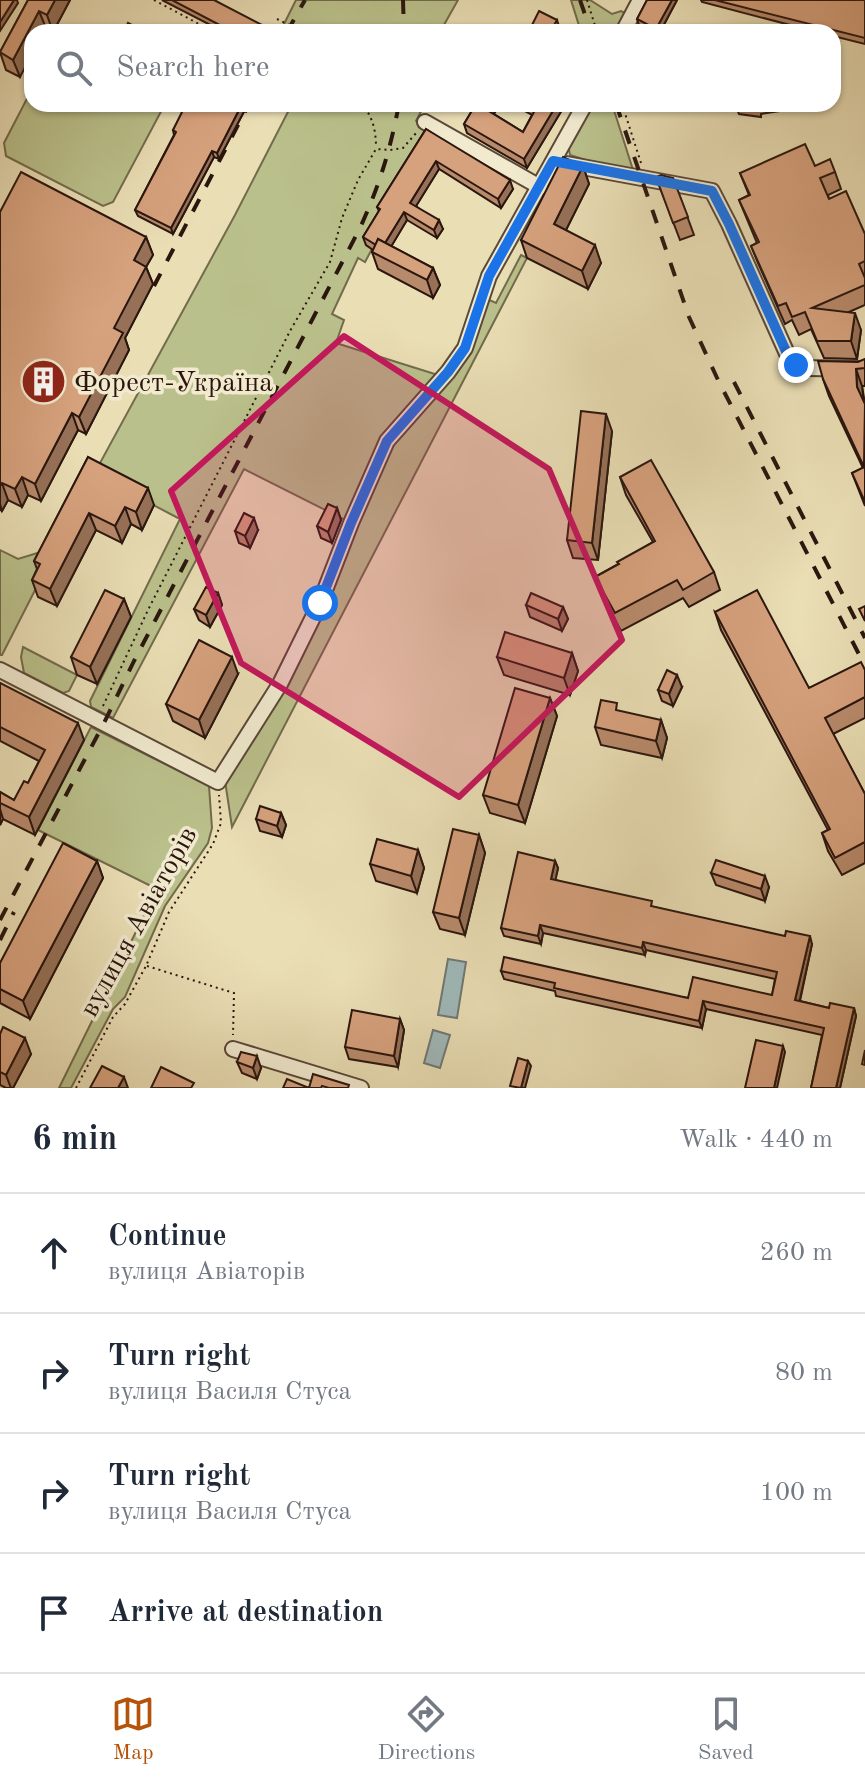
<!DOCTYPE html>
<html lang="en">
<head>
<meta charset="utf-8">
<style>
	:root { --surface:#fff; --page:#f2f2f3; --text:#1f2937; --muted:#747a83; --line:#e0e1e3; --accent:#b45309 }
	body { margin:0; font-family:"Old Standard TT",serif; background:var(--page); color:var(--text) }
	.stop { position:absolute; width:24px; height:24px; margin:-18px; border:6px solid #1a73e8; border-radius:50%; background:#fff }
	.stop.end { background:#1a73e8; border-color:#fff; box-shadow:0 2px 8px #0008 }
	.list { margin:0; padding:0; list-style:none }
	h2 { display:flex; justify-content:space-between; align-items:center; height:104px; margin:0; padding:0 32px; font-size:34px }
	h2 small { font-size:26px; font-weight:400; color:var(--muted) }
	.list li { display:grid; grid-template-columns:52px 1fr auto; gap:24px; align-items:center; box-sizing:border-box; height:120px; padding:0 32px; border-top:2px solid var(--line) }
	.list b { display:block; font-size:30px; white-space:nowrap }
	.list p { margin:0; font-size:26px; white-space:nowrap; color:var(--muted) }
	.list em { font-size:26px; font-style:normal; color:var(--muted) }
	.icon { flex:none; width:44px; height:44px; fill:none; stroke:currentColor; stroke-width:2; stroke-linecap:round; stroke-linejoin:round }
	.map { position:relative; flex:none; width:865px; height:1088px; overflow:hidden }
	.search { position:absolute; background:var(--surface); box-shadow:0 2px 6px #0004; left:24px; right:24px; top:24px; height:88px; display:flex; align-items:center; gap:20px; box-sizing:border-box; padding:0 28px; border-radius:24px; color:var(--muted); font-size:30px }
	.sheet { height:584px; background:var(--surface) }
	nav { display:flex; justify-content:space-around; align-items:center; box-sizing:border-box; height:112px; border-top:2px solid var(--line); background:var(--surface); font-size:22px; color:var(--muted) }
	nav a { display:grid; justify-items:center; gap:4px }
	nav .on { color:var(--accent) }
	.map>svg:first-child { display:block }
	.green { fill:#bac08b; stroke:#726b4c; stroke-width:2 }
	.water { fill:#9fb9ba; stroke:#707875; stroke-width:2 }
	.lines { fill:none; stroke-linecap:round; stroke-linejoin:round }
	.minor-casing { stroke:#5a4838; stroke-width:18 }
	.path { stroke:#2a160e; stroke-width:2; stroke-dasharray:2 4; stroke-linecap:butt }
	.minor { stroke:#f1eacf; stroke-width:14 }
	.rail { stroke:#2a160e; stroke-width:4; stroke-dasharray:14 14; stroke-linecap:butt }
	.wall { fill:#b88a6c; stroke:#2a160e; stroke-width:2 }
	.shaded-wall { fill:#967158; stroke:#2a160e; stroke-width:2 }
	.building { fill:#d6a17d; stroke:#2a160e; stroke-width:2 }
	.route { stroke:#1a73e8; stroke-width:10 }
	.marked { fill:#c2185b; fill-opacity:0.2; stroke:#c2185b; stroke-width:6; stroke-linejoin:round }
	.labels { text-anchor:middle; stroke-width:7; stroke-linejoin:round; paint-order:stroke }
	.poi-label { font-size:28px; fill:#2a160e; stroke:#f1eacf; text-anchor:start }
	.street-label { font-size:28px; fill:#2a160e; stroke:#f1eacf }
</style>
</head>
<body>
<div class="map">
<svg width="865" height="1088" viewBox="0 0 865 1088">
	<rect width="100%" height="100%" fill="#eadeb5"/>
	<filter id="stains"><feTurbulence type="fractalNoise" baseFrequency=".0025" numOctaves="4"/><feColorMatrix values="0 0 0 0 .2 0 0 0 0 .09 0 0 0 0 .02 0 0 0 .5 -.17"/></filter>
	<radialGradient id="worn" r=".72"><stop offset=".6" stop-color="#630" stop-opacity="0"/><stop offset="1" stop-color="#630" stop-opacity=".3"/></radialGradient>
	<g class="green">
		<polygon points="296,0 458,0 440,32 280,32"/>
		<polygon points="571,0 590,0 612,14 621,11 625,13 615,32 581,32"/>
		<polygon points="32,89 32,104 165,104 113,202 103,206 6,156 4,143"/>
		<polygon points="292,104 425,104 416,121 429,129 372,249 365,262 358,258 332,314 344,320 336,343 438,375 383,438 347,521 244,469 113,718 91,707 90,701 180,519 94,474 235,215"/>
		<polygon points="589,104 612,104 634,173 611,168 570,155 568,145"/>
		<polygon points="521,255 527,258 232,827 225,781 391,443 452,376 485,298 496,303"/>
		<polygon points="57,547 2,655 0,655 0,550 18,559"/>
		<polygon points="23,647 77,675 69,691 63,693 24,673 21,657"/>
		<polygon points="91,727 209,786 212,828 208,843 165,906 125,997 113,1009 71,1088 59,1088 157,889 38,830"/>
	</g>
	<g class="water">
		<polygon points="448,959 466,962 457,1018 438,1015"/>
		<polygon points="433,1030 450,1035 440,1068 424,1063"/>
	</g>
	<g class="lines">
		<defs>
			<g id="minor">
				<polyline points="623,32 640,0"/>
				<polyline points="425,122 540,187"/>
				<polyline points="566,164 712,191 729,224 789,358 796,365 809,368 865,369"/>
				<polyline points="0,670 218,782 280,684 320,603 351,523 387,441 448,372 465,348 489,276 585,104"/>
				<polyline points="233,1049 361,1088"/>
			</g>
		</defs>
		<use href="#minor" class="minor-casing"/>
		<g class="path">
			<polyline points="154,0 214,32"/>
			<polyline points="587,0 597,32"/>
			<polyline points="277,19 291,26 294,32"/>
			<polyline points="277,32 279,28 287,32"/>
			<path d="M 360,104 C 373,114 376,132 376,147"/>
			<polyline points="622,104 641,163"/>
			<polyline points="103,706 148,610 290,331 330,262 342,218 358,180 376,149 390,150 403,148 417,132"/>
			<polyline points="147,966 234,993 233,1035"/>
			<polyline points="76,1088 113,1017 125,1004 146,966 169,912 213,844 221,823 219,795"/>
		</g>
		<use href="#minor" class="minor"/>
		<g class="rail">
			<polyline points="403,0 404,32"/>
			<polyline points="580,0 591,32"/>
			<polyline points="287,32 305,0"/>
			<polyline points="616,104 689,317 718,380 865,666"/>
			<polyline points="154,286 249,104"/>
			<polyline points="734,382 865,638"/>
			<path d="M 0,920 L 104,723 L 134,661 L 359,230 C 379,187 390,151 399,104"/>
			<polyline points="0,940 14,912"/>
		</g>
	</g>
	<g class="wall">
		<polygon points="28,0 70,0 53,32 46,28 44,32 32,32 20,77 6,70 0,52"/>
		<polygon points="162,0 214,0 268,32 224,32"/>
		<polygon points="647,0 677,0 660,32 652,32 639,25 637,19"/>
		<polygon points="701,0 865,0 865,44 833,36 833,32 817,32 702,2"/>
		<polygon points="248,104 219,159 214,157 173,234 138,216 135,210 174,135 173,130"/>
		<polygon points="476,104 500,104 494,114 523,132 532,115 523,110 521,104 560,104 562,110 527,168 467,133 464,124"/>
		<polygon points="667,104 707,104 706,110 668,107"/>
		<polygon points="735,104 786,104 787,110 761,114 761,117 739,114"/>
		<polygon points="426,129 513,189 501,208 439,169 416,206 443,229 437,238 407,220 391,246 433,268 440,285 433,298 378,269 372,252 373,250 366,245 363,237 379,211 377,207"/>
		<polygon points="583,166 589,184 566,230 601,263 588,289 527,258 521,240"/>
		<polygon points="815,166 835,172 841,189 828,195 829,199 865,234 865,305 849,312 861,330 857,359 824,358 811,329 799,335 792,320 785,324 758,263 751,246 757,243 739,200 749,195 740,173"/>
		<polygon points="656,177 673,178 694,235 680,240"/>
		<polygon points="0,212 146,237 153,255 146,267 153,284 125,338 129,350 86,434 78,430 41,501 28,495 22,507 8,500 2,511 0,510"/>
		<polygon points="865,359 865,386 862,386 865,404 865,506 852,473 863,468 829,396 823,379"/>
		<polygon points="612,431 598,560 573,558 567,540"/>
		<polygon points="88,457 154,505 142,530 131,524 122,543 96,530 57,606 38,597 32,580 37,569 34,561"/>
		<polygon points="620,477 714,572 720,590 689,607 683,598 621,631 602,595 595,577 618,564 653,542 626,495"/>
		<polygon points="337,508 341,520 332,543 321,538 317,526"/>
		<polygon points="258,530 250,548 239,543 235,531"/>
		<polygon points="218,593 222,605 210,627 199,620 194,609"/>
		<polygon points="124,599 131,617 97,684 77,675 71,657"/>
		<polygon points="526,605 563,607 568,619 562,631 530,617"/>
		<polygon points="715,612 809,688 865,670 865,718 833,734 865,794 865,863 842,875 828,851 822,833 828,830 721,630"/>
		<polygon points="572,653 578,671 570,695 504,675 497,657"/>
		<polygon points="238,674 205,738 173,721 166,704"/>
		<polygon points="0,683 84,740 35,835 3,819 0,825 0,792 14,800 28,783 39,761 0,741"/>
		<polygon points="682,687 673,706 662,701 658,690"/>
		<polygon points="550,698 557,716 525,823 490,813 483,795"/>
		<polygon points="661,720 667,738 662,758 601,745 595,727"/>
		<polygon points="281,813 286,825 282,837 260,831 256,819"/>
		<polygon points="479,835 485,853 465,935 440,929 433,912"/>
		<polygon points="418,850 424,868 417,893 376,881 370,864"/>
		<polygon points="97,861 103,878 30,1019 0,1003 0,963"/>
		<polygon points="555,861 558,868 555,880 654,907 812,944 800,1001 829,1008 854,1008 856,1016 840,1088 811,1088 822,1035 706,1009 702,1028 556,996 555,991 504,979 501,971 688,998 772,995 775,979 646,950 645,955 543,933 541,944 504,936 501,928"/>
		<polygon points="711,873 769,887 765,901 716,885"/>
		<polygon points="400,1019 404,1030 398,1067 349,1059 345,1047"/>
		<polygon points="0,1034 31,1054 13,1088 6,1088 0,1085"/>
		<polygon points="237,1062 261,1068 257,1079 242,1073"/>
	</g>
	<g class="shaded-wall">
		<polygon points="14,0 17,0 18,3 0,31 0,22"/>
		<polygon points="55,0 70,0 53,32 47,15"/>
		<polygon points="672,0 677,0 660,32 657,32 656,29"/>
		<polygon points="39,11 46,28 44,32 32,32 32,54 20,77 13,60"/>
		<polygon points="557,20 559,26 555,32 550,32"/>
		<polygon points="242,104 248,104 219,159 217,153"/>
		<polygon points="491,104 500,104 490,119 487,110"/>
		<polygon points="557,104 560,104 562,110 527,168 524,159"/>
		<polygon points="212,151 214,157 173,234 171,228"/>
		<polygon points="436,161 439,169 413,211 410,203"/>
		<polygon points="583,166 589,184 560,242 554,224"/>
		<polygon points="510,180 513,189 501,208 498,199"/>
		<polygon points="404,212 407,220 385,257 382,248"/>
		<polygon points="439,220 443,229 437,238 434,230"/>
		<polygon points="146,237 153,255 146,267 153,284 125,338 129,350 86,434 79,417 114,328 134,260"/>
		<polygon points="595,245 601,263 588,289 582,271"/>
		<polygon points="433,268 440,285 433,298 427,280"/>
		<polygon points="855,313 861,330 857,359 851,341"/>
		<polygon points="856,369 862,386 864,404 857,387"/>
		<polygon points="72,413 78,430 41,501 35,484"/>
		<polygon points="606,414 612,431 598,560 592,543"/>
		<polygon points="22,477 28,495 22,507 15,489"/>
		<polygon points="2,483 8,500 2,511 0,504 0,486"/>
		<polygon points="148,488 154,505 142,530 136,512"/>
		<polygon points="125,507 131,524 122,543 115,526"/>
		<polygon points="337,508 341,520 332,543 328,532"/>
		<polygon points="89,513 96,530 57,606 50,589"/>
		<polygon points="254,518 258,530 250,548 245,536"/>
		<polygon points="218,593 222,605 210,627 206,615"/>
		<polygon points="124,599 131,617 97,684 90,667"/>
		<polygon points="563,607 568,619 562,631 558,619"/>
		<polygon points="572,653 578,671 570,695 564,678"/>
		<polygon points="232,657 238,674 205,738 199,720"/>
		<polygon points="677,675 682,687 673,706 669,694"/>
		<polygon points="550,698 557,716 525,823 518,805"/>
		<polygon points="661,720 667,738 662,758 656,741"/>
		<polygon points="78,723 84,740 35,835 29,817"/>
		<polygon points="0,809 3,819 0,825"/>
		<polygon points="281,813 286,825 282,837 277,826"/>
		<polygon points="479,835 485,853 465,935 459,918"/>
		<polygon points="418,850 424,868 417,893 411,876"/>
		<polygon points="97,861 103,878 30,1019 23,1001"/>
		<polygon points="555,861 558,868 554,887 551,879"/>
		<polygon points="765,876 769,887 765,901 761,889"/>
		<polygon points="540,925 543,933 541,944 538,936"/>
		<polygon points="810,936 812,944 798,1008 795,1000"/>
		<polygon points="643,942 646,950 645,955 642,948"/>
		<polygon points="703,1001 706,1009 702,1028 699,1021"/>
		<polygon points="854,1008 856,1016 840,1088 836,1088"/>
		<polygon points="400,1019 404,1030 398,1067 394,1056"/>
		<polygon points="25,1038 31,1054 13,1088 11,1088 6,1075"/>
		<polygon points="783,1046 785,1052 777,1088 774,1088"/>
		<polygon points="257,1056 261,1068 257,1079 253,1068"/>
		<polygon points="528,1061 531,1066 525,1088 521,1088"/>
		<polygon points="124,1077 128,1088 118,1088"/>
	</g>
	<g class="building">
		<polygon points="0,0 14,0 0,22"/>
		<polygon points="28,0 55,0 47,15 39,11 13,60 0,52"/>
		<polygon points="172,0 214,0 266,27 264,32 233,32"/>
		<polygon points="647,0 672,0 656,29 637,19"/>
		<polygon points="715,0 865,0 865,38"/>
		<polygon points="539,11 557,20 550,32 536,32 530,29"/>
		<polygon points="128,23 145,32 124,32"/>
		<polygon points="186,104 242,104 217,153 212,151 171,228 135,210 176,132 173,130"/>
		<polygon points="476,104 491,104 487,110 523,132 535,110 525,104 557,104 524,159 464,124"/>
		<polygon points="426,129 510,180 498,199 436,161 410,203 439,220 434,230 404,212 385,243 378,239 376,245 363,237 380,209 377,207"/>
		<polygon points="805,144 815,166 830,159 835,172 820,178 829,199 846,191 865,234 865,261 859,264 865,278 865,285 812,308 855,313 851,341 817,341 805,312 792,317 786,303 778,306 751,246 759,242 739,200 750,195 740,173"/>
		<polygon points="563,157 583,166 554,224 595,245 582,271 521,240"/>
		<polygon points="21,172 146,237 134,260 146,267 114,328 123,333 79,417 72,413 35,484 22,477 15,489 2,483 0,486 0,212"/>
		<polygon points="661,175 673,178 688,217 673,223 656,177"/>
		<polygon points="378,239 433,268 427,280 372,252"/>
		<polygon points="865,359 865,368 856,369 857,387 865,404 864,467 823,379 818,361 858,362"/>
		<polygon points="581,411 606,414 592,543 567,540"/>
		<polygon points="88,457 148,488 136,512 125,507 115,526 89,513 50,589 32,580 40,564 34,561"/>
		<polygon points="651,460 714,572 683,590 677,580 615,613 595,577 619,564 617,562 655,541 620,477"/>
		<polygon points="864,467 865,469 865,502 852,473"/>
		<polygon points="328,504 337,508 328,532 317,526"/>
		<polygon points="244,513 254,518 245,536 235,531"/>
		<polygon points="206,587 218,593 206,615 194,609"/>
		<polygon points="105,590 124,599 90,667 71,657"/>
		<polygon points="757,590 809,688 861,662 865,670 865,697 825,718 865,794 865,842 835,858 822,833 830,829 715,612"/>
		<polygon points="531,593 563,607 558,619 526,605"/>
		<polygon points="865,606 865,621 859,609"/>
		<polygon points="505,632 572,653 564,678 497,657"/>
		<polygon points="199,640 232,657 199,720 166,704"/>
		<polygon points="667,670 677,675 669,694 658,690"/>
		<polygon points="0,683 78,723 29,817 0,803 0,792 14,800 24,781 28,783 45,750 0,727"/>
		<polygon points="515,688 550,698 518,805 483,795"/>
		<polygon points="601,700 617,703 616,710 661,720 656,741 595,727"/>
		<polygon points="260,806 281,813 277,826 256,819"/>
		<polygon points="453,829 479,835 459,918 433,912"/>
		<polygon points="377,839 418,850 411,876 370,864"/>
		<polygon points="63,843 97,861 23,1001 0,989 0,963"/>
		<polygon points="518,852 555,861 551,879 652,901 651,906 785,936 786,931 810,936 795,1000 829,1008 830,1003 854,1008 836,1088 811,1088 824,1028 703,1001 699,1021 554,988 555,983 501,971 504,957 688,998 693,977 772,995 777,972 643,942 642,948 540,925 538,936 501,928"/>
		<polygon points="716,860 765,876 761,889 711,873"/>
		<polygon points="352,1010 400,1019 394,1056 345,1047"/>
		<polygon points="3,1027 25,1038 6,1075 0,1072 0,1034"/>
		<polygon points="756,1040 783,1046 774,1088 745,1088"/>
		<polygon points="865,1050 865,1065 862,1064"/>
		<polygon points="241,1052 257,1056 253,1068 237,1062"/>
		<polygon points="518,1058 528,1061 521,1088 510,1086"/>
		<polygon points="102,1066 124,1077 118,1088 90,1088"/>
		<polygon points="161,1067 194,1083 191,1088 151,1088"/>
		<polygon points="313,1074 349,1085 348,1088 329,1088 322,1086 321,1088 283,1088 287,1079 309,1088"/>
	</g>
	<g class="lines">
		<polyline class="route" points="320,603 351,523 387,441 448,372 465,348 489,276 553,161 712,191 729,224 789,358 796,365"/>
	</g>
	<path class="marked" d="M 344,336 L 549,469 L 622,640 L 459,797 L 241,663 L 171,491 Z"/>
	<defs>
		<symbol id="building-disc" viewBox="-11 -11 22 22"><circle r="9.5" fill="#8f2418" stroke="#f1eacf"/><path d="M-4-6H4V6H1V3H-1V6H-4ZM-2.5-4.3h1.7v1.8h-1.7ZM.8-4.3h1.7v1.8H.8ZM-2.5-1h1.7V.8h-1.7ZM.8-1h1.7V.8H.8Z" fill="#fff"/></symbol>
	</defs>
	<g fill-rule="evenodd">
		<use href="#building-disc" x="18" y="356" width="51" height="51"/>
	</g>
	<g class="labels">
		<g class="poi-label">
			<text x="74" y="391">Форест-Україна</text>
		</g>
		<g class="street-label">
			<text transform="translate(137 921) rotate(-61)" y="10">вулиця Авіаторів</text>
		</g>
	</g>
	<rect width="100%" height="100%" filter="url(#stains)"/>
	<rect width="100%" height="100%" fill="url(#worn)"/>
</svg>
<div class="stop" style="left:320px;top:603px"></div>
<div class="stop end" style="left:796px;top:365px"></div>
<div class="search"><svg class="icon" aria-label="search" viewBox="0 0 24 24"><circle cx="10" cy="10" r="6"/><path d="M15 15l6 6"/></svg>Search here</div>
</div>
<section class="sheet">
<h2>6 min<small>Walk · 440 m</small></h2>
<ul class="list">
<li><svg class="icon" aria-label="ahead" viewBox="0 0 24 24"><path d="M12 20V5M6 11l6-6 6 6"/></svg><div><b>Continue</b><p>вулиця Авіаторів</p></div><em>260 m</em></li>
<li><svg class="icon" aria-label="right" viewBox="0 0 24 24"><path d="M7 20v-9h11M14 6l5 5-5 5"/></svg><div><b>Turn right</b><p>вулиця Василя Стуса</p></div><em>80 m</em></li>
<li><svg class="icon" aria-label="right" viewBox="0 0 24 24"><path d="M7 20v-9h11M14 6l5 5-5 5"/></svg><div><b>Turn right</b><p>вулиця Василя Стуса</p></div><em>100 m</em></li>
<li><svg class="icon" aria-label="arrive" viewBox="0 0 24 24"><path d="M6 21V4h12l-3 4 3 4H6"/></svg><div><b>Arrive at destination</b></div></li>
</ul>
</section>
<nav>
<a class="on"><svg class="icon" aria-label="map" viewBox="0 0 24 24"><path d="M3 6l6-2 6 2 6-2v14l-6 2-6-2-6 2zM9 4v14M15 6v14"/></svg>Map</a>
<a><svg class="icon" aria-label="directions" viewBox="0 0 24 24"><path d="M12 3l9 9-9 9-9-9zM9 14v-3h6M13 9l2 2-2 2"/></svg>Directions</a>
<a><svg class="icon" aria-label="saved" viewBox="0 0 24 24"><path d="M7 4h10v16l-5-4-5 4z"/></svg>Saved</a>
</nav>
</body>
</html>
